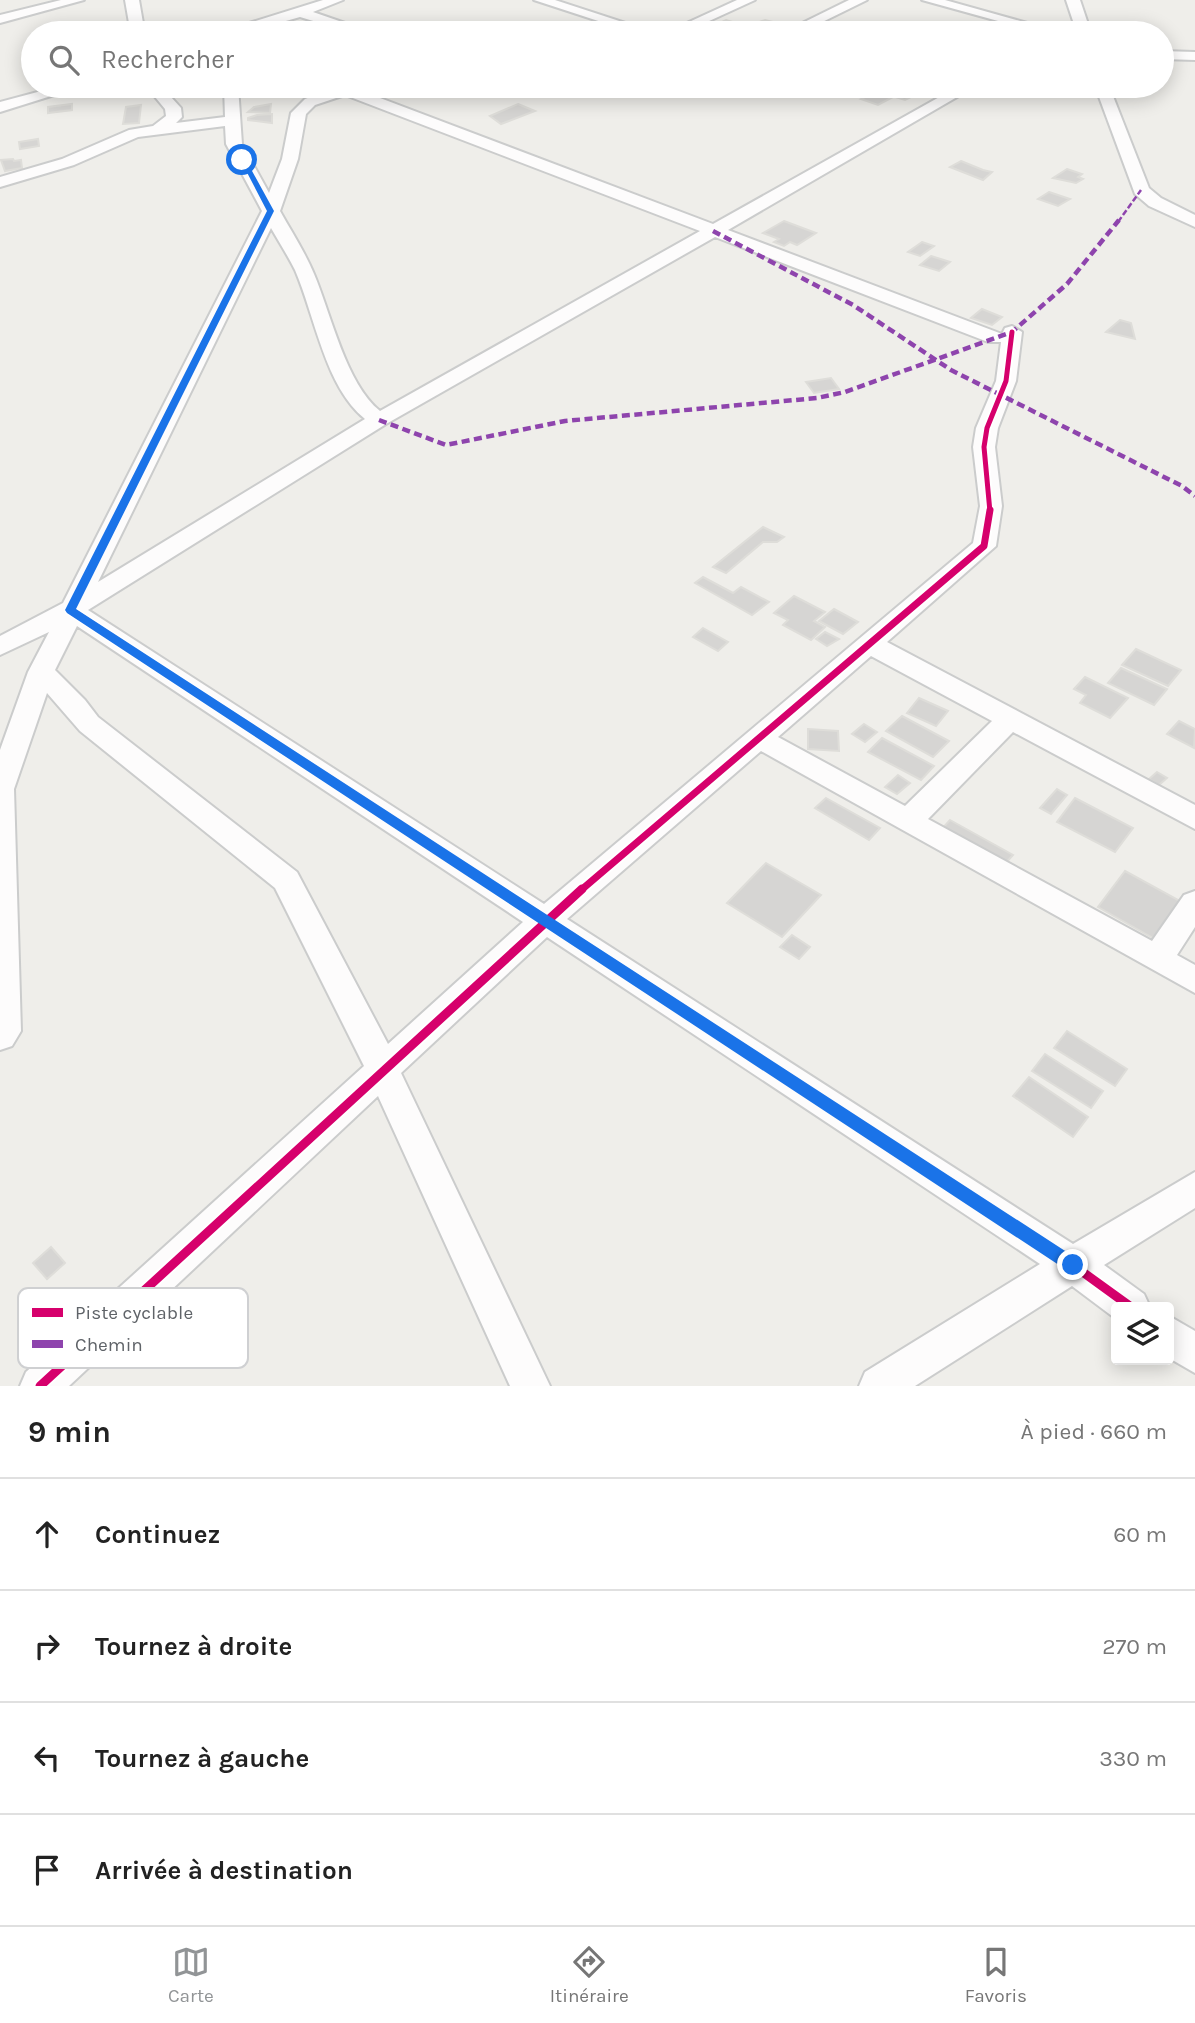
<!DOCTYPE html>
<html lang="fr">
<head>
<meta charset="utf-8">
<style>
	:root { --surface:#fff; --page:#f2f2f2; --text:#222; --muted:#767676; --line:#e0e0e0; --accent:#919496 }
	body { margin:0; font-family:Karla,sans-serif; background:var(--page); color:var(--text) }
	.controls { position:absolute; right:21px; bottom:21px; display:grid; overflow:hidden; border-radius:7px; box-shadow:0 4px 18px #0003 }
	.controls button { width:63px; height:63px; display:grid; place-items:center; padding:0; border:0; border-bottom:2px solid var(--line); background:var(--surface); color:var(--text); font:35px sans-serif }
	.stop { position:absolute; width:21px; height:21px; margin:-16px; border:5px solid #1a73e8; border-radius:50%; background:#fff }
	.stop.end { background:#1a73e8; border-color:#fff; box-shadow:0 2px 7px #0008 }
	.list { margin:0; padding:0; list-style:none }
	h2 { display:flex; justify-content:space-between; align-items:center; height:91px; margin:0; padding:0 28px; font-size:30px }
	h2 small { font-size:23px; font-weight:400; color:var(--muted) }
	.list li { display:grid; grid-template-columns:46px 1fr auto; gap:21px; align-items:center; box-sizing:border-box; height:112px; padding:0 28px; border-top:2px solid var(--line) }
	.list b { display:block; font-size:26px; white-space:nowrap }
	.list em { font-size:23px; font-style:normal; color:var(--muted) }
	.icon { flex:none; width:38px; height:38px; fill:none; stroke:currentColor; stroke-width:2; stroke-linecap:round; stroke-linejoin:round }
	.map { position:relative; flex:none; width:1195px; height:1386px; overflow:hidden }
	.search { position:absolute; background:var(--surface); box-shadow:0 4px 18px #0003; left:21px; right:21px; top:21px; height:77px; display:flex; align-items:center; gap:18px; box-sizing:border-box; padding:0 24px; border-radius:38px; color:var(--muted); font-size:26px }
	.sheet { height:539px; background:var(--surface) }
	nav { display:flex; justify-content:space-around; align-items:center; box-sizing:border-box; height:98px; border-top:2px solid var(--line); background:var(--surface); font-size:19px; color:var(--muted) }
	nav a { display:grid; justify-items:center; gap:4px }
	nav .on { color:var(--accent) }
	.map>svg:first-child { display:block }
	.building { fill:#d6d5d3; stroke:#deddd9; stroke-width:2 }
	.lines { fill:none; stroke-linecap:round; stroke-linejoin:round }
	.minor-casing { stroke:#cbcccc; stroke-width:4 }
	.minor { fill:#fdfcfc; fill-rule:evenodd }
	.quiet-far1 { stroke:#8e44ad; stroke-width:2.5; stroke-dasharray:6 2.5; stroke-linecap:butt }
	.quiet { stroke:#8e44ad; stroke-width:4.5; stroke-dasharray:8 4.5; stroke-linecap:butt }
	.cycleway-far2-casing { stroke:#fff; stroke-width:9 }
	.cycleway-far1-casing { stroke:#fff; stroke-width:11 }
	.cycleway-casing { stroke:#fff; stroke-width:13 }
	.cycleway-far2 { stroke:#d6006c; stroke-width:5 }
	.cycleway-far1 { stroke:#d6006c; stroke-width:7 }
	.cycleway { stroke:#d6006c; stroke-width:9 }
	.route { fill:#1a73e8 }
	.key { fill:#fff; stroke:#cfd0d2; stroke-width:2 }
	.key-label { font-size:19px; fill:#5f6368 }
</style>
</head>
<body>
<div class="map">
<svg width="1195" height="1386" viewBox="0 0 1195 1386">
	<rect width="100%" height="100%" fill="#efeeea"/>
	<g class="building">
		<polygon points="726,20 745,26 730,33 711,27"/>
		<polygon points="765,20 785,25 775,30 754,24"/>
		<polygon points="887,86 910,93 915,95 905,100 876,91"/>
		<polygon points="875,92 893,97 878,105 861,99"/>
		<polygon points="72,104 72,110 48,113 48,107"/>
		<polygon points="271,104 270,113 248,112 254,107"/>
		<polygon points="518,104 535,111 501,124 490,116"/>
		<polygon points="141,105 139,123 123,124 126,107"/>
		<polygon points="272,114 272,123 248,120 248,118 257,115"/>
		<polygon points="38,139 39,146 20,149 19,142"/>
		<polygon points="13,159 14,161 21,160 22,168 5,171 1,160"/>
		<polygon points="961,161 983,170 992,172 983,180 950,167"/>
		<polygon points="1067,169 1082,174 1078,177 1083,179 1076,183 1053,178"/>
		<polygon points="1049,192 1070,199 1058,206 1038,199"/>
		<polygon points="784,221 816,233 797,245 790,242 784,246 774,242 779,239 763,233"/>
		<polygon points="922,242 934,246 920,256 908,252"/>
		<polygon points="931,256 950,262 939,271 920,265"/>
		<polygon points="982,309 1002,317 992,325 971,318"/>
		<polygon points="1120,320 1131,323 1135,339 1106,332"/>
		<polygon points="831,378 839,389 814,393 806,382"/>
		<polygon points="763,527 784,537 777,542 763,542 726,573 713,567"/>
		<polygon points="703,577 733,593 741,587 769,602 752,615 695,583"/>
		<polygon points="794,596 825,612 814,621 825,627 811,640 783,625 788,620 774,613"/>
		<polygon points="834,609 858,622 843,634 819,621"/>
		<polygon points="703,628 728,642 718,651 693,637"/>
		<polygon points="825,632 839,639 827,646 816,639"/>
		<polygon points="1136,649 1181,670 1168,686 1122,665"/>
		<polygon points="1121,668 1167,689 1154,705 1108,683"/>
		<polygon points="1085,677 1128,698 1110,718 1080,703 1086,695 1074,689"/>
		<polygon points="919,698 948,711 936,726 907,713"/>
		<polygon points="902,716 949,741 933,757 886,731"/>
		<polygon points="1179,721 1195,729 1194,748 1167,734"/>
		<polygon points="864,724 877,732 865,742 852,734"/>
		<polygon points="808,729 838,731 839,751 808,749"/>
		<polygon points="882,738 934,766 921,780 868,752"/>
		<polygon points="1157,772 1167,778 1159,785 1149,779"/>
		<polygon points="898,775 910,783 897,794 885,787"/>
		<polygon points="1057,789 1067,795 1051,814 1040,808"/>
		<polygon points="826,798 880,828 869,840 815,808"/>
		<polygon points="1075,798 1133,828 1115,852 1057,822"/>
		<polygon points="950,820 1013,855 1004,865 941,830"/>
		<polygon points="766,863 821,895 782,937 727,903"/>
		<polygon points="1125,871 1180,901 1153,938 1098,907"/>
		<polygon points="792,935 810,947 799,959 780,947"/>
		<polygon points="1067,1031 1127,1069 1115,1086 1054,1048"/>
		<polygon points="1045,1054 1103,1091 1091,1108 1032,1071"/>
		<polygon points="1029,1077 1088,1117 1073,1137 1013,1096"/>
		<polygon points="51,1247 65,1263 47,1279 33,1263"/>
	</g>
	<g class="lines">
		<defs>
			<g id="minor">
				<polygon points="61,0 84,0 0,23 0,15"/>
				<polygon points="125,0 139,0 143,23 138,33 124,33 129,23"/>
				<polygon points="323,0 343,0 313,12 374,33 353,33 300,17 243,33 217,33"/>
				<polygon points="534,0 555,0 656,33 635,33"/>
				<polygon points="737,0 755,0 683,33 665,33"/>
				<polygon points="849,0 867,0 800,33 782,33"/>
				<polygon points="922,0 945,0 1063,33 1041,33"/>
				<polygon points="1066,0 1080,0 1091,33 1077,33"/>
				<polygon points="1162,51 1195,52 1195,60 1162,59"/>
				<polygon points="60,86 83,86 0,112 0,102"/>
				<path d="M 146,86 L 161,86 L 181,108 L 182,117 L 176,123 L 225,117 L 224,86 L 238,86 L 242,144 L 269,193 L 282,159 L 291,113 L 305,99 L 331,89 L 329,86 L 362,86 L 359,90 L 713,224 L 959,86 L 976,86 L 728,230 L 1002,334 L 1005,328 L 1012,326 L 1022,332 L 1016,381 L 998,428 L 995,447 L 1002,506 L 996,546 L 887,642 L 1195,805 L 1195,829 L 1013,732 L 928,819 L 1152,941 L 1184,895 L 1195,891 L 1195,927 L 1177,955 L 1195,965 L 1195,993 L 761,751 L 567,919 L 1073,1244 L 1195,1172 L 1195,1208 L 1104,1265 L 1144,1294 L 1150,1307 L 1116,1307 L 1116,1319 L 1072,1286 L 915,1386 L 859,1386 L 865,1372 L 1040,1264 L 547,937 L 401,1073 L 550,1386 L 510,1386 L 378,1096 L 69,1386 L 20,1386 L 26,1372 L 364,1066 L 275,888 L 80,731 L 47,693 L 14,789 L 21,1031 L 12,1046 L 0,1050 L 0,750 L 28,672 L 49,632 L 0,655 L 0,636 L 63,603 L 262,211 L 226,144 L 225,126 L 138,137 L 74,165 L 0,187 L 0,177 L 62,159 L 129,130 L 153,126 L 166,116 L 165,109 ZM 345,95 L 700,231 L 380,411 C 346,384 331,314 314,274 C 305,252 291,231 280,211 L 298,159 L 306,114 L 315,105 ZM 271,228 C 279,242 288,256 295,270 C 315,316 325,387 365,419 L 98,582 ZM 715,237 L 988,342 L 1001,342 L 996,381 L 976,428 L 973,447 L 980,506 L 973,543 L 544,904 L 88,610 L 386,424 ZM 77,626 L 523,922 L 388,1044 L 297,872 L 98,717 L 85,700 L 55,670 ZM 871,656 L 992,721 L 905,806 L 778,737 Z"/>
				<polygon points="1095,86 1109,86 1149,188 1161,198 1195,215 1195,227 1149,206 1135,194"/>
				<polygon points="1169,1316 1195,1331 1195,1373 1169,1358"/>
			</g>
		</defs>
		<use href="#minor" class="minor-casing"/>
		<use href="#minor" class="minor"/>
		<polyline class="quiet-far1" points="1118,222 1141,190"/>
		<g class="quiet">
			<polyline points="713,231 853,305 951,370 1182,486 1195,496"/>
			<polyline points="379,420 446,445 565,421 817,398 845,392 1012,332 1067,284 1119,220"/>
		</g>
		<defs>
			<polyline id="cycleway-far2" points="990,512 984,447 987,428 1006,381 1012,332"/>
			<g id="cycleway-far1">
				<polyline points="70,610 500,891"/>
				<polyline points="580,891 984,546 990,510"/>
			</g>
			<g id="cycleway">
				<polyline points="497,889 1073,1265 1131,1307"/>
				<polyline points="40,1386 582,889"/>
			</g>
		</defs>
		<use href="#cycleway-far2" class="cycleway-far2-casing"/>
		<use href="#cycleway-far1" class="cycleway-far1-casing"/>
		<use href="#cycleway" class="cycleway-casing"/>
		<use href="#cycleway-far2" class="cycleway-far2"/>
		<use href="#cycleway-far1" class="cycleway-far1"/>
		<use href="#cycleway" class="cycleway"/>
	</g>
	<polygon class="route" points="240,159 246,160 274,211 76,609 1079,1260 1079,1271 1068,1271 67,613 65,610 267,211"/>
	<rect x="18" y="1288" width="230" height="80" rx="10" class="key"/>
	<rect x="32" y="1308" width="31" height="9" fill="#d6006c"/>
	<rect x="32" y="1340" width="31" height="8" fill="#8e44ad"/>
	<g class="key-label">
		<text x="75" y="1319">Piste cyclable</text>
		<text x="75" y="1351">Chemin</text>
	</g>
</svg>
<div class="controls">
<button><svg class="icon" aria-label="layers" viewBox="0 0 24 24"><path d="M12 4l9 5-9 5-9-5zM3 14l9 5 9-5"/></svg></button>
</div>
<div class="stop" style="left:242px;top:160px"></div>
<div class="stop end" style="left:1073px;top:1265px"></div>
<div class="search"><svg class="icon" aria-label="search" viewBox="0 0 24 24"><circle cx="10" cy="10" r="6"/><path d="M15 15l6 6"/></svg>Rechercher</div>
</div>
<section class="sheet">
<h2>9 min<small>À pied · 660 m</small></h2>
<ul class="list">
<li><svg class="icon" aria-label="ahead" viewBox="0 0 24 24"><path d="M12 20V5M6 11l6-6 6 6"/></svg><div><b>Continuez</b></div><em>60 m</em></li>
<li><svg class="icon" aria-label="right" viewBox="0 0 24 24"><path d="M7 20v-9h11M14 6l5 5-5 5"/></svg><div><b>Tournez à droite</b></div><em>270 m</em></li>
<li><svg class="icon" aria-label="left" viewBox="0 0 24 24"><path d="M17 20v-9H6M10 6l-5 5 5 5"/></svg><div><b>Tournez à gauche</b></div><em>330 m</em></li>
<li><svg class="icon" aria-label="arrive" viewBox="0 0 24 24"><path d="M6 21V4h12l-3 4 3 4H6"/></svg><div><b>Arrivée à destination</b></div></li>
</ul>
</section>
<nav>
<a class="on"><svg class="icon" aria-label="map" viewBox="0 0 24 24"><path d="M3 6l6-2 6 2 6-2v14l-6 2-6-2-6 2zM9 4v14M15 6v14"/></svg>Carte</a>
<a><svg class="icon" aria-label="directions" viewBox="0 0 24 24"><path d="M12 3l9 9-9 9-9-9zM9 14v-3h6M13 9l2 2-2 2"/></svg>Itinéraire</a>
<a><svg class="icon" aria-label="saved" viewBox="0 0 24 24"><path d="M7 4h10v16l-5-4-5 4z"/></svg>Favoris</a>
</nav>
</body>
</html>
